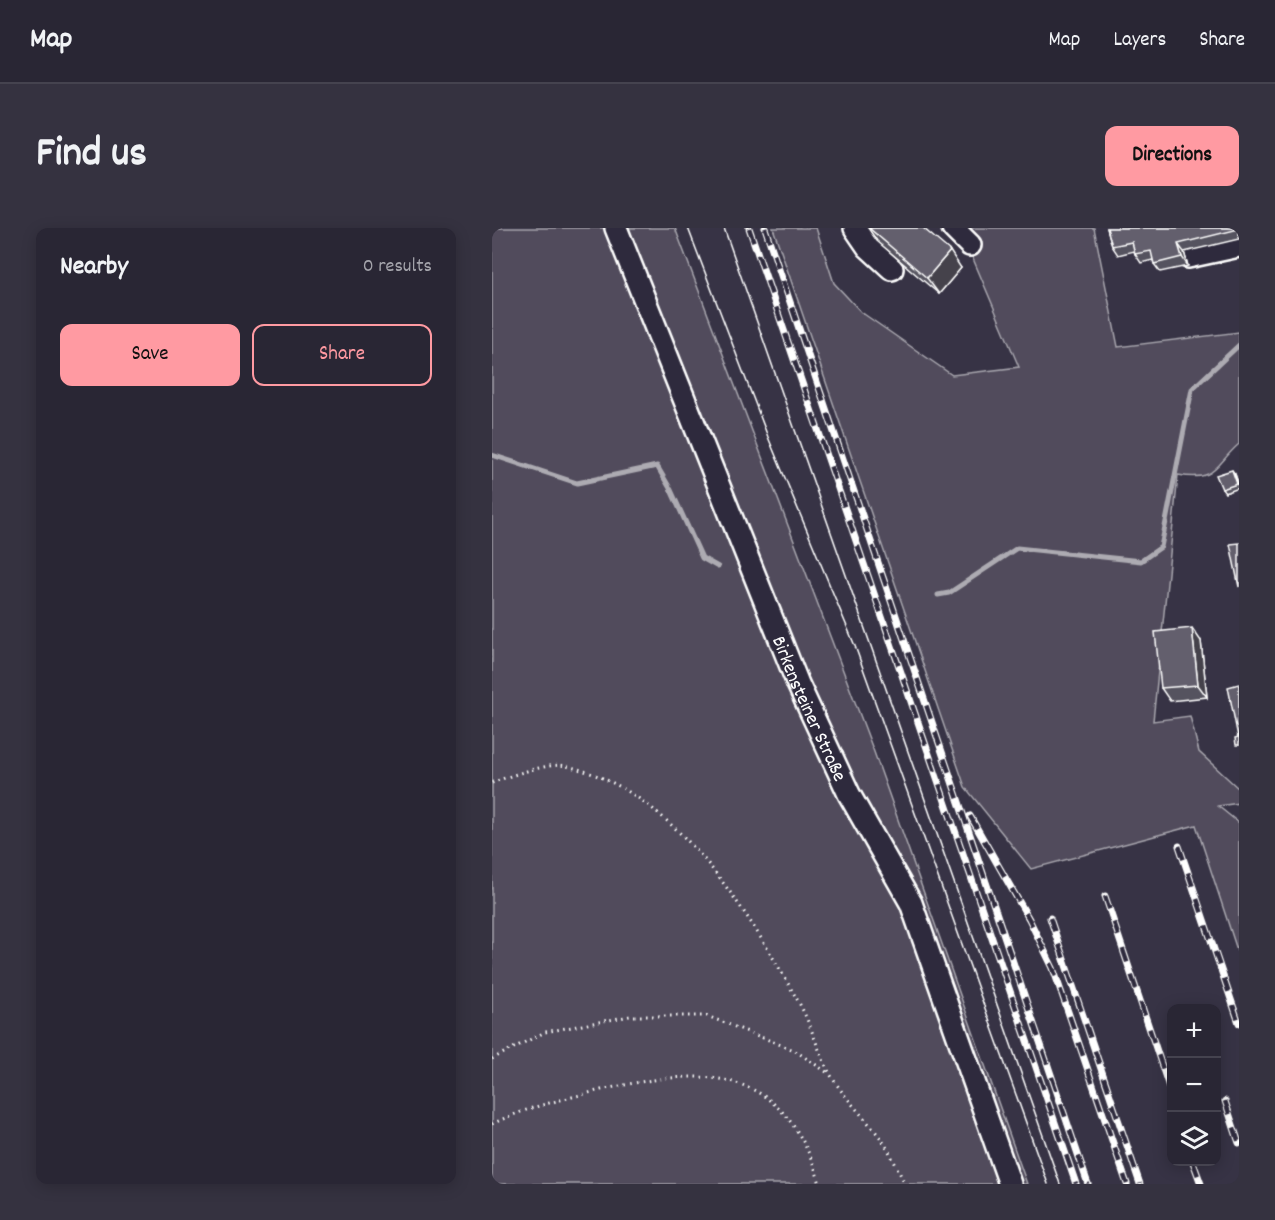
<!DOCTYPE html>
<html lang="en">
<head>
<meta charset="utf-8">
<style>
	:root { --surface:#292634; --page:#353240; --text:#f1f3f6; --muted:#a5a5ac; --line:#45434f; --accent:#ff9aa2 }
	body { margin:0; font-family:Dekko,sans-serif; background:var(--page); color:var(--text) }
	.controls { position:absolute; right:18px; bottom:18px; display:grid; overflow:hidden; border-radius:12px; box-shadow:0 3px 15px #0003 }
	.controls button { width:54px; height:54px; display:grid; place-items:center; padding:0; border:0; border-bottom:2px solid var(--line); background:var(--surface); color:var(--text); font:30px sans-serif }
	.list { margin:0; padding:0; list-style:none }
	h2 { display:flex; justify-content:space-between; align-items:center; height:78px; margin:0; padding:0 24px; font-size:26px }
	h2 small { font-size:20px; font-weight:400; color:var(--muted) }
	.actions { display:flex; gap:12px; padding:18px 24px }
	.actions a { flex:1; padding:14px 0; border:2px solid var(--accent); border-radius:12px; text-align:center; font-size:21px; color:var(--accent) }
	.actions .main { background:var(--accent); color:#111 }
	.icon { flex:none; width:33px; height:33px; fill:none; stroke:currentColor; stroke-width:2; stroke-linecap:round; stroke-linejoin:round }
	.map { position:relative; flex:none; width:747px; height:956px; overflow:hidden; border-radius:12px }
	header { display:flex; align-items:center; gap:36px; box-sizing:border-box; height:84px; padding:0 30px; background:var(--surface); border-bottom:2px solid var(--line) }
	header strong { font-size:28px }
	nav { display:flex; gap:33px; margin-inline-start:auto; font-size:21px }
	.intro { display:flex; align-items:center; justify-content:space-between; box-sizing:border-box; height:144px; padding:0 36px }
	h1 { margin:0; font-size:42px }
	.button { padding:15px 27px; border-radius:12px; background:var(--accent); color:#111; font-size:21px; font-weight:700 }
	main { display:flex; gap:36px; padding:0 36px }
	aside { flex:1; background:var(--surface); border-radius:12px; box-shadow:0 3px 15px #0003 }
	.map>svg:first-child { display:block }
	.green { fill:#514c5c; stroke:#a8a6ae; stroke-width:1.5 }
	.lines { fill:none; stroke-linecap:round; stroke-linejoin:round }
	.stream { stroke:#adabb2; stroke-width:5 }
	.minor-casing { stroke:#fff; stroke-width:26 }
	.path { stroke:#fff; stroke-width:3; stroke-dasharray:1.5 4.5; stroke-linecap:butt }
	.minor { stroke:#2f2a3d; stroke-width:21 }
	.tram { stroke:#fff; stroke-width:1.5 }
	.rail-casing { stroke:#fff; stroke-width:7 }
	.rail { stroke:#2f2a3d; stroke-width:4.5; stroke-dasharray:14; stroke-linecap:butt }
	.wall { fill:#55525e; stroke:#fff; stroke-width:1.5 }
	.shaded-wall { fill:#45424c; stroke:#fff; stroke-width:1.5 }
	.building { fill:#635f6d; stroke:#fff; stroke-width:1.5 }
	.labels { text-anchor:middle; stroke-width:6; stroke-linejoin:round; paint-order:stroke }
	.street-label { font-size:20px; fill:#fff; stroke:#2f2a3d }
</style>
</head>
<body>
<header>
<strong>Map</strong>
<nav><a>Map</a><a>Layers</a><a>Share</a></nav>
</header>
<div class="intro"><h1>Find us</h1><a class="button">Directions</a></div>
<main>
<aside>
<h2>Nearby<small>0 results</small></h2>
<ul class="list">
</ul>
<div class="actions"><a class="main">Save</a><a>Share</a></div>
</aside>
<div class="map">
<svg width="747" height="956" viewBox="0 0 747 956">
	<rect width="100%" height="100%" fill="#373345"/>
	<filter id="ink" filterUnits="userSpaceOnUse"><feTurbulence type="fractalNoise" baseFrequency=".0167" numOctaves="2"/><feDisplacementMap in="SourceGraphic" scale="12" xChannelSelector="R" yChannelSelector="G"/><feConvolveMatrix kernelMatrix="1 2 1 2 8 2 1 2 1" color-interpolation-filters="sRGB"/></filter>
	<g filter="url(#ink)">
		<g class="green">
			<polygon points="0,0 183,0 382,524 535,956 0,956"/>
			<path d="M 281,0 L 324,0 L 342,55 L 369,84 L 460,147 L 527,139 L 468,0 L 602,0 L 626,119 L 747,104 L 747,216 C 722,238 725,254 686,247 L 661,493 L 698,488 L 707,524 L 747,561 L 747,575 L 726,578 L 747,595 L 747,728 L 704,597 L 539,641 L 473,559 Z"/>
		</g>
		<g class="lines">
			<g class="stream">
				<polyline points="0,227 85,255 165,238 179,262 210,330 226,339"/>
				<polyline points="446,367 457,365 525,320 649,333 669,319 700,161 747,117"/>
			</g>
			<defs>
				<g id="minor">
					<path id="s1" d="M 124,0 L 306,456 L 357,566 L 419,675 L 518,956"/>
					<polyline points="363,0 376,19 400,41"/>
					<polyline points="461,0 478,17"/>
					<polyline points="696,29 747,18"/>
				</g>
			</defs>
			<use href="#minor" class="minor-casing"/>
			<g class="path">
				<path d="M 0,555 C 16,548 58,534 74,538 C 182,561 256,684 306,773 C 319,796 325,821 337,844 C 350,868 373,889 390,912 C 399,925 406,942 413,956"/>
				<polyline points="0,831 53,804 138,788 215,788 302,822 336,845"/>
				<path d="M 0,896 C 35,879 72,871 109,862 C 214,838 292,836 328,956"/>
			</g>
			<use href="#minor" class="minor"/>
			<g class="tram">
				<polyline points="196,0 276,209 363,418 556,956"/>
				<polyline points="232,0 568,956"/>
			</g>
			<defs>
				<g id="rail">
					<polyline points="257,0 584,956"/>
					<polyline points="273,0 596,956"/>
					<polyline points="478,588 537,691 561,740 635,956"/>
					<polyline points="687,618 747,795"/>
					<polyline points="613,668 680,868"/>
					<polyline points="558,690 648,956"/>
					<polyline points="733,873 747,915"/>
					<polyline points="701,934 709,956"/>
				</g>
			</defs>
			<use href="#rail" class="rail-casing"/>
			<use href="#rail" class="rail"/>
		</g>
		<g class="wall">
			<polygon points="376,0 431,0 469,40 447,66 385,13"/>
			<polygon points="615,0 747,0 747,11 692,24 696,38 668,44 662,36 661,32 649,35 643,26 642,23 626,27 620,18"/>
			<polygon points="743,246 747,257 747,260 733,265 730,261"/>
			<polygon points="709,413 715,469 678,473 669,460"/>
		</g>
		<g class="shaded-wall">
			<polygon points="686,16 692,24 696,38 690,29"/>
			<polygon points="458,23 469,40 447,66 435,50"/>
			<polygon points="740,242 743,246 747,259 745,256"/>
			<polygon points="700,400 709,413 715,469 706,457"/>
		</g>
		<g class="building">
			<polygon points="377,0 431,0 458,23 435,50"/>
			<polygon points="615,0 747,0 747,1 686,16 690,29 662,36 659,23 643,26 640,14 620,18"/>
			<polygon points="740,242 745,256 730,261 724,247"/>
			<polygon points="747,315 747,359 738,316"/>
			<polygon points="700,400 706,457 669,460 663,404"/>
			<polygon points="747,456 747,518 747,517 744,517 743,510 746,509 736,459"/>
		</g>
	</g>
	<g class="labels">
		<g class="street-label">
			<text dy="7" stroke="none"><textPath href="#s1" startOffset="518">Birkensteiner Straße</textPath></text>
		</g>
	</g>
</svg>
<div class="controls">
<button>+</button>
<button>−</button>
<button><svg class="icon" aria-label="layers" viewBox="0 0 24 24"><path d="M12 4l9 5-9 5-9-5zM3 14l9 5 9-5"/></svg></button>
</div>
</div>
</main>
</body>
</html>
